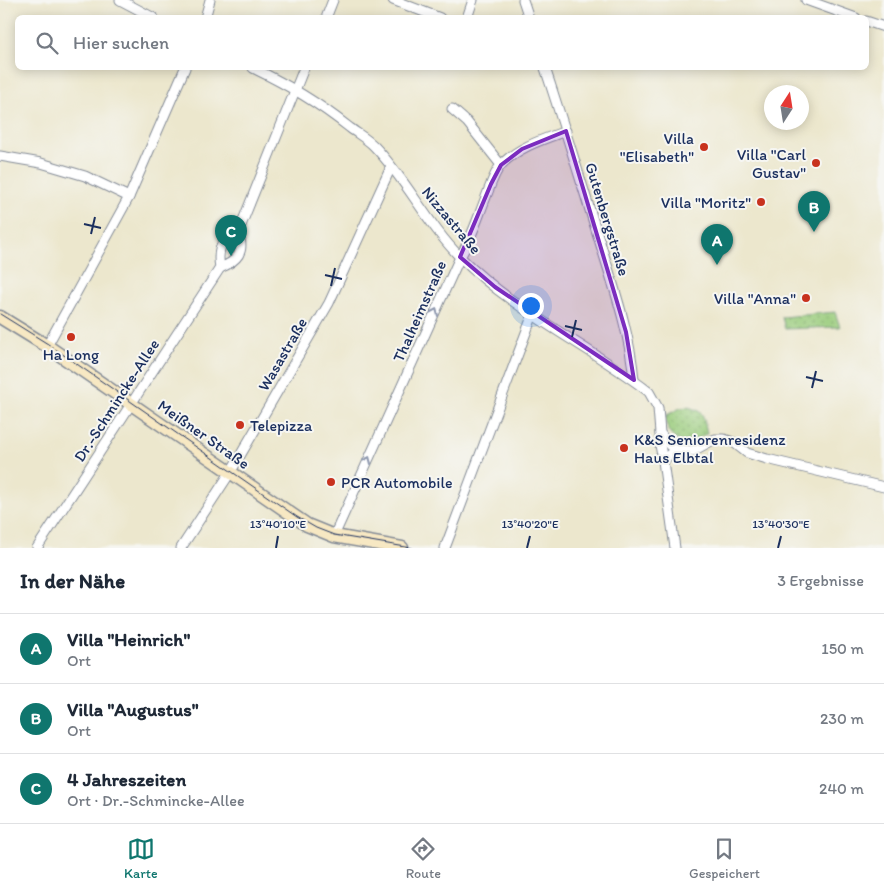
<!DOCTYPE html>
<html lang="de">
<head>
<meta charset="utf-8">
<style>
	:root { --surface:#fff; --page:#f2f2f3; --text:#1f2937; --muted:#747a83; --line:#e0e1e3; --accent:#0f766e }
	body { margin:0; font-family:Itim,sans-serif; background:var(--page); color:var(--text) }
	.compass { position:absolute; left:764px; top:85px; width:45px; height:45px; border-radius:50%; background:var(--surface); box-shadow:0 2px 12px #0003; rotate:12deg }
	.you { position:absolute; left:530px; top:305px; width:18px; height:18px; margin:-12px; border:4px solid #fff; border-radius:50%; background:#1a73e8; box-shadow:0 0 0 8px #1a73e833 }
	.badge { display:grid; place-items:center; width:32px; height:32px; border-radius:50%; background:var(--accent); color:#fff; font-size:16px; font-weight:700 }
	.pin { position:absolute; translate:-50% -41px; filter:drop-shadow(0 1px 2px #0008) }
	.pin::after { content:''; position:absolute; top:26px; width:18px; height:15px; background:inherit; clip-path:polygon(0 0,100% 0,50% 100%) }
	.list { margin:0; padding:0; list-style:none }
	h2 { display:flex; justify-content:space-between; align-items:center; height:65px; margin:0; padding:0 20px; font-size:21px }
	h2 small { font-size:16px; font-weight:400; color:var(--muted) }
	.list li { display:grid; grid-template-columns:32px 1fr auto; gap:15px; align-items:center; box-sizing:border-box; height:70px; padding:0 20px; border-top:1px solid var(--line) }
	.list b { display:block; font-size:19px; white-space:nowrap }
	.list p { margin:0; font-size:16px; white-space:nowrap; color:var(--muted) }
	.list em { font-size:16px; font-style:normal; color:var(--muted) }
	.icon { flex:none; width:28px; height:28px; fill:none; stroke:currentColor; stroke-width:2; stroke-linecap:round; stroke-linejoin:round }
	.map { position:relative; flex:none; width:884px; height:548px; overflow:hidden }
	.search { position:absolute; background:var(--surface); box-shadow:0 2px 12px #0003; left:15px; right:15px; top:15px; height:55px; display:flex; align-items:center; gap:12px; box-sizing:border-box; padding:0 18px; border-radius:8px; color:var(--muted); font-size:19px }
	.sheet { height:275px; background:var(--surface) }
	nav { display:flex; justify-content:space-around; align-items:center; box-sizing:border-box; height:70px; border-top:1px solid var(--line); background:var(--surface); font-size:14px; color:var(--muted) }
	nav a { display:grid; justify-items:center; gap:2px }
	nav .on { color:var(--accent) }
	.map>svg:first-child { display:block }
	.park { fill:url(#park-dots); stroke:#5a7e6c }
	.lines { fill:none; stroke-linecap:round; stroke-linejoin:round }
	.street-casing { stroke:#848b96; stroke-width:11 }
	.secondary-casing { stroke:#848b96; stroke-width:15 }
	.street { stroke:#fff; stroke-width:9 }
	.secondary { stroke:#f7e8c3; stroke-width:12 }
	.tram { stroke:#1b2f5e; stroke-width:1 }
	.oneway { stroke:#8d97ae }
	.marked { fill:#7b2cbf; fill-opacity:0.2; stroke:#7b2cbf; stroke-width:4; stroke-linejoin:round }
	.ticks { fill:none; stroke:#1b2f5e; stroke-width:2 }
	.poi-dot { fill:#c8321e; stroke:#f6f6f2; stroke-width:2 }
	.labels { text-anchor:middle; stroke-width:4; stroke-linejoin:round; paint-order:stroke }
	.poi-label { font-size:16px; fill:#1b2f5e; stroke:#f6f6f2; text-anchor:end }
	.street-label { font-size:16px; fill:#1b2f5e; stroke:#f6f6f2 }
	.ticks-label { font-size:12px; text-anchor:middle; fill:#1b2f5e; stroke:#f6f6f2; stroke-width:4; stroke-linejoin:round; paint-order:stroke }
</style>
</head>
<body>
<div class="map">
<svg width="884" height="548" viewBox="0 0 884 548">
	<defs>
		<pattern id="park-dots" width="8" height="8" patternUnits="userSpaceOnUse" patternTransform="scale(1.25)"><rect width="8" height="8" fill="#9acc7b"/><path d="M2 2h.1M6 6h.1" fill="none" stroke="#7da668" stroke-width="1.8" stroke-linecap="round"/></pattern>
	</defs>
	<rect width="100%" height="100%" fill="#f6f6f2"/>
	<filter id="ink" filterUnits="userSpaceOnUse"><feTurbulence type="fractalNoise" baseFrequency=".02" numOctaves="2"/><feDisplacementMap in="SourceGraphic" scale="10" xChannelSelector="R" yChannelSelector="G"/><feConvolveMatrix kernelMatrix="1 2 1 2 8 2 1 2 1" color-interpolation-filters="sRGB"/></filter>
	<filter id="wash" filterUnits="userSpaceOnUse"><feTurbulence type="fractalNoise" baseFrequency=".0096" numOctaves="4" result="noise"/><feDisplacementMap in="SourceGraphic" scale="20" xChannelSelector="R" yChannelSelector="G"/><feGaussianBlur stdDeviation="1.12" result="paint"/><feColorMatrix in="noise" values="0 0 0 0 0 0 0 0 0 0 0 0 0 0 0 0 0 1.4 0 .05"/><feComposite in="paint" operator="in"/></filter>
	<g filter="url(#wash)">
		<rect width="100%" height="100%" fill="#ece7cd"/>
		<g class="park">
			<polygon points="835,312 840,327 785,329 782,317"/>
			<path d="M 688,407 C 706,412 703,417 707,433 C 686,448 668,445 665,416 L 680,408 Z"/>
		</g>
	</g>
	<g filter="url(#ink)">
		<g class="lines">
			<defs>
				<g id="street">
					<polyline points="120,0 154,18"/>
					<polyline points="393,0 440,18"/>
					<polyline points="523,0 529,18"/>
					<polyline points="806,0 856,18"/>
					<polyline points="205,18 210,0"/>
					<polyline points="326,18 333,0"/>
					<polyline points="467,18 473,0"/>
					<polyline points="866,21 884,27"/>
					<path d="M 253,68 C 290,86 317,102 350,128 C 358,134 367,139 374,146 C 407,180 427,224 460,257 C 515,312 588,345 649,392 L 658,408 L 660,433 L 670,446 L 675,449 L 693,451 L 715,439 L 724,439 L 733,442 L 747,453 L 767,459 L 884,487"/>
					<path d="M 545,68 C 564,125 581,182 599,239 C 613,285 630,332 634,380"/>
					<polyline points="452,109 467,122 501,165"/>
					<polyline points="0,156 41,163 85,176 129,197"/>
					<polyline points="238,233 304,68"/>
					<path d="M 238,233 C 246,252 237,261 220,268 C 217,251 220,238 238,233 Z"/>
					<polyline points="47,346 129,197 185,68"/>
					<polyline points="660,433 660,445 663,461"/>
					<polyline points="675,449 663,461 675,548"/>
					<path d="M 334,536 L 460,257 C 472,238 478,217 486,197 C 490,187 494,173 501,165 C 518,147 544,139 566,131"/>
					<polyline points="37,548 220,268"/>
					<polyline points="181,548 230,473 329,303 391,167"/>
					<polyline points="445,548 533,314"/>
				</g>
				<polyline id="secondary" points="0,317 47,346 307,525 334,536 402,548"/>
			</defs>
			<use href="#street" class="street-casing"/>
			<use href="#secondary" class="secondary-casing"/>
			<use href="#street" class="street"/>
			<use href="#secondary" class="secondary"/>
			<polyline class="tram" points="0,314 48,344 297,517 316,528 334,535 412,548"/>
		</g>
		<defs><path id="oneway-chevron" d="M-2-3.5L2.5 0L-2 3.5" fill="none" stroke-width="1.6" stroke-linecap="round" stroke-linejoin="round" transform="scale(1.25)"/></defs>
		<g class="oneway">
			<use href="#oneway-chevron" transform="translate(435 312) rotate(-66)"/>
			<use href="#oneway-chevron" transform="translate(368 460) rotate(-66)"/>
		</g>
	</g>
	<path class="marked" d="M 566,131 L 626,332 L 634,380 L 495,287 L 460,257 L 491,184 L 501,165 L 522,149 Z"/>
	<path class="ticks" d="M 84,224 L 101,228M 91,234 L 95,217M 325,275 L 342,279M 331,286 L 335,268M 565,326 L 582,330M 572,337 L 576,320M 806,377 L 823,381M 812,388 L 816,371M 276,548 L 278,536M 527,548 L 530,536M 778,548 L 781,536"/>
	<g class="poi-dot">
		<circle cx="704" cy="147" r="5"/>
		<circle cx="816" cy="163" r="5"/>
		<circle cx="761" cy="202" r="5"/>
		<circle cx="806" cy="298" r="5"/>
		<circle cx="71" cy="337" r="5"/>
		<circle cx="240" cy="425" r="5"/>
		<circle cx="624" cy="448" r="5"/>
		<circle cx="331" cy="482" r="5"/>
	</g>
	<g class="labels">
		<g class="poi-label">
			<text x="694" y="144">Villa<tspan x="694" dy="18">"Elisabeth"</tspan></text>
			<text x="806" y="160">Villa "Carl<tspan x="806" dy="18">Gustav"</tspan></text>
			<text x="751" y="208">Villa "Moritz"</text>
			<text x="796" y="304">Villa "Anna"</text>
			<text x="71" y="360" text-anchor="middle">Ha Long</text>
			<text x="250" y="431" text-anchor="start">Telepizza</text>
			<text x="634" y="445" text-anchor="start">K&amp;S Seniorenresidenz<tspan x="634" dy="18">Haus Elbtal</tspan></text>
			<text x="341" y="488" text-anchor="start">PCR Automobile</text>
		</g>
		<g class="street-label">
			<text transform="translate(608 219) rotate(73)" y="6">Gutenbergstraße</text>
			<text transform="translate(452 220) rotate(50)" y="6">Nizzastraße</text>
			<text transform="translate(419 311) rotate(-66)" y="6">Thalheimstraße</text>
			<text transform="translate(282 354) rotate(-60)" y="6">Wasastraße</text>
			<text transform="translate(116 400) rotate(-57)" y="6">Dr.-Schmincke-Allee</text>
			<text transform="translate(204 434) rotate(35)" y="6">Meißner Straße</text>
		</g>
	</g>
	<g class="ticks-label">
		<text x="278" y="528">13°40'10"E</text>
		<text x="530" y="528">13°40'20"E</text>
		<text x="781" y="528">13°40'30"E</text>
	</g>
</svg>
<svg class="compass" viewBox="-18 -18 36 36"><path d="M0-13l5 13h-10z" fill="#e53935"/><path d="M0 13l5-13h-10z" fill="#747a83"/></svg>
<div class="you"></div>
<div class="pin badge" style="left:717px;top:265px">A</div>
<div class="pin badge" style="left:814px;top:232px">B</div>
<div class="pin badge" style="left:231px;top:256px">C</div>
<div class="search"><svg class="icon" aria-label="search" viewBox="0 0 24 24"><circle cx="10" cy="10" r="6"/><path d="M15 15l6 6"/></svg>Hier suchen</div>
</div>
<section class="sheet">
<h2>In der Nähe<small>3 Ergebnisse</small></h2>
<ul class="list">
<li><span class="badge">A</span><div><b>Villa &quot;Heinrich&quot;</b><p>Ort</p></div><em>150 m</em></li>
<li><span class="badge">B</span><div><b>Villa &quot;Augustus&quot;</b><p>Ort</p></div><em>230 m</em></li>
<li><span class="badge">C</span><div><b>4 Jahreszeiten</b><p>Ort · Dr.-Schmincke-Allee</p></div><em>240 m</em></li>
</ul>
</section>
<nav>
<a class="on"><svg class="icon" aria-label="map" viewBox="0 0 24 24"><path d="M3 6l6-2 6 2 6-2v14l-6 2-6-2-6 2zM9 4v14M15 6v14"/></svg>Karte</a>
<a><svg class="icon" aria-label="directions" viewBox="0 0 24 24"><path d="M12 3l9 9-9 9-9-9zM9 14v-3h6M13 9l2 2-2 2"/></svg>Route</a>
<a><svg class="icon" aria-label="saved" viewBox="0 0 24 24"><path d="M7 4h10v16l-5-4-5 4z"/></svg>Gespeichert</a>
</nav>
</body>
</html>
